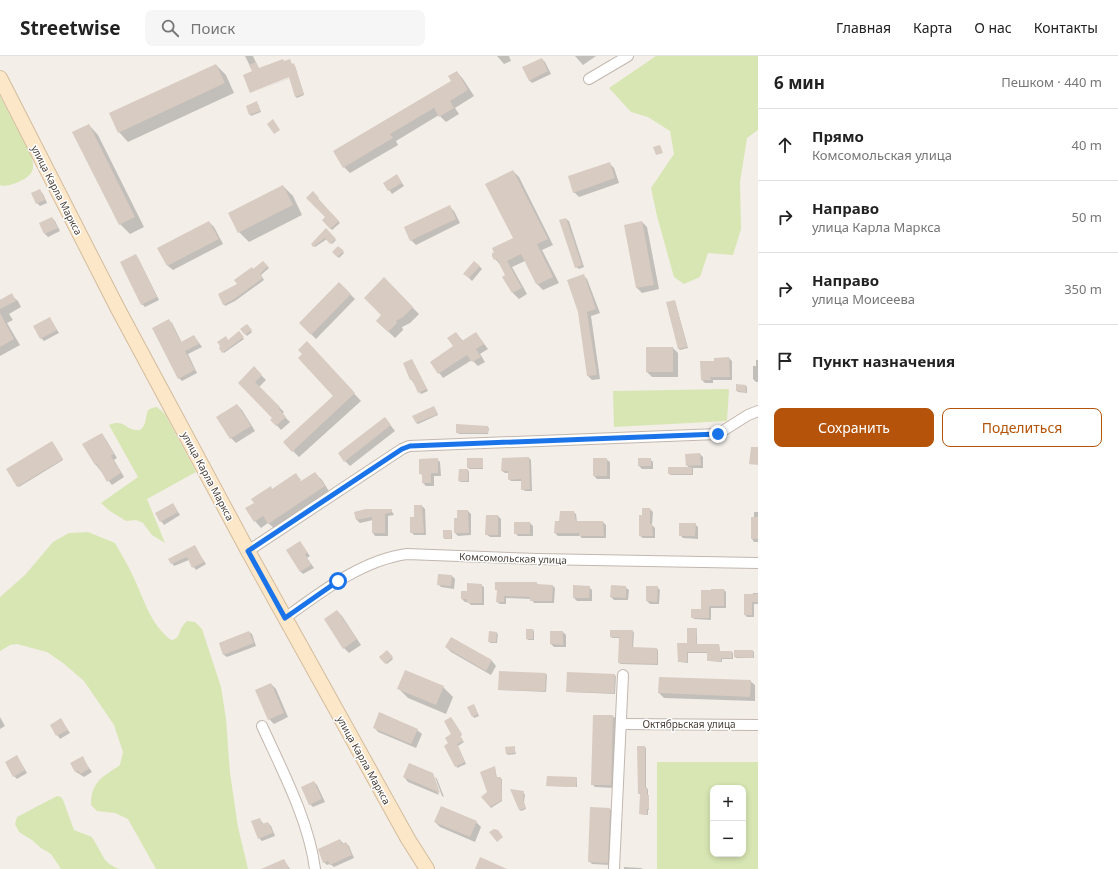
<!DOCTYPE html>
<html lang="ru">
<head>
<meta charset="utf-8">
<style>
	:root { --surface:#fff; --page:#f6f6f6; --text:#222; --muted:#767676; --line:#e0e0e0; --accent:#b45309 }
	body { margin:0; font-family:"Noto Sans",sans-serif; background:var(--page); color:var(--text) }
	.controls { position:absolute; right:12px; bottom:12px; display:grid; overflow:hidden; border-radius:8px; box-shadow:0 2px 6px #0003 }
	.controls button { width:36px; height:36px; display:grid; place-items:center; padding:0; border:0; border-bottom:1px solid var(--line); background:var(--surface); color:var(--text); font:20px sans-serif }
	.stop { position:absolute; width:12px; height:12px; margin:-9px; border:3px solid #1a73e8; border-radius:50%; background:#fff }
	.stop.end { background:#1a73e8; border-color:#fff; box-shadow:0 1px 4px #0008 }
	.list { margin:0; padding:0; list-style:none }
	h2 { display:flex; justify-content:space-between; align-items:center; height:52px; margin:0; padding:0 16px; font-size:17px }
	h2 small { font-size:13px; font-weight:400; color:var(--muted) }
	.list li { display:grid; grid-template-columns:26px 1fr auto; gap:12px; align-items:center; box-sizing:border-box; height:72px; padding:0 16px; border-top:1px solid var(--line) }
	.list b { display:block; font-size:15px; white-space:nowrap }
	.list p { margin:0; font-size:13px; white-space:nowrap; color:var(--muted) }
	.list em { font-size:13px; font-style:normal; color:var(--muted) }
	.actions { display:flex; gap:8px; padding:12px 16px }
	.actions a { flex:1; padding:9px 0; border:1px solid var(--accent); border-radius:8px; text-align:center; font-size:14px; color:var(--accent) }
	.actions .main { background:var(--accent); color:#fff }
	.icon { flex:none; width:22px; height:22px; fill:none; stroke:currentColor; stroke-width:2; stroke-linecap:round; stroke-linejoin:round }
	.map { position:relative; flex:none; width:758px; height:813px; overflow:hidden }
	header { display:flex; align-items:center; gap:24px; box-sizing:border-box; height:56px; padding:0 20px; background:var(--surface); border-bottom:1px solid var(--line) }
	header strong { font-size:19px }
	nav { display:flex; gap:22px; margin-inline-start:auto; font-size:14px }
	.search { width:280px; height:36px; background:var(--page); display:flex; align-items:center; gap:10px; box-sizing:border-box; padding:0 14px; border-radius:8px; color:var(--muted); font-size:15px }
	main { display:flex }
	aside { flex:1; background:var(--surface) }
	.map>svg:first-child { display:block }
	.green { fill:#d8e6b3; fill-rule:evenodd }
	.shadow { fill:#0003 }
	.building { fill:#d8cbc1 }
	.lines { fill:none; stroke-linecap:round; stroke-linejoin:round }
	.street-casing { stroke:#c2b7ae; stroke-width:12 }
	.secondary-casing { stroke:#d4bc9c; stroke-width:16 }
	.street { stroke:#fff; stroke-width:10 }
	.secondary { stroke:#fce7c9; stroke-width:14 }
	.route { stroke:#1a73e8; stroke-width:5 }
	.labels { text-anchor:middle; stroke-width:3; stroke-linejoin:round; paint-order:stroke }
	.street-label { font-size:10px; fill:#473e37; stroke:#fff }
</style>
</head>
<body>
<header>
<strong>Streetwise</strong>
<div class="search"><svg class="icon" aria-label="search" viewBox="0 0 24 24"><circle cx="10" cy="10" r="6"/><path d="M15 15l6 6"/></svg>Поиск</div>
<nav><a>Главная</a><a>Карта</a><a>О нас</a><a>Контакты</a></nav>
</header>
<main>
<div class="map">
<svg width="758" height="813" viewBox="0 0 758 813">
	<rect width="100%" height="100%" fill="#f3eee8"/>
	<g class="green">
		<polygon points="656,0 758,0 758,74 747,82 740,126 741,173 733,199 708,197 700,221 684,228 674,221 657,160 651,132 674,98 670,75 648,61 631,56 609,32"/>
		<path d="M 0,40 L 30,97 C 37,115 32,120 16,127 C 10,129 6,131 0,129 Z"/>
		<polygon points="729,333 727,365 614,371 613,335"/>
		<path d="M 157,351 L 165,358 L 196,416 L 147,443 L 165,487 L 152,479 L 143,467 L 136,464 L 126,465 L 110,455 L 101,447 L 138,421 L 109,369 C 125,362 126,376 140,374 C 147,369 145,361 148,354 L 152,352 Z"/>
		<path d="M 88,476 L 115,487 C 121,498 128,509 133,520 C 144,543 150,568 171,584 C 180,583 178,577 182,571 C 183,569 185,567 187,565 L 195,566 L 202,573 L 221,631 L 226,663 L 230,717 L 238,771 L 248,813 L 156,813 L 128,763 L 115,757 L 97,755 L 91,749 C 91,725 103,721 120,709 L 123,696 L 114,669 L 84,625 L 63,607 L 47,596 L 17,588 L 10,589 L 0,595 L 0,541 L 25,519 L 53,486 L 69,477 Z"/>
		<path d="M 657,706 L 758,706 L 758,813 L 657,813 ZM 713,732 L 743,732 L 743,798 L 713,798 Z"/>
		<polygon points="57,740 61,741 63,744 74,774 92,781 105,804 108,807 118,813 61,813 51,798 41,792 32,784 19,776 15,768 17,761"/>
	</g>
	<g class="shadow">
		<polygon points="245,0 253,0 259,13 295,10 304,39 297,42 296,41 290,22 252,37 294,20 253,16"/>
		<polygon points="497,0 509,0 511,5 504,8"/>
		<polygon points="575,0 596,0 583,9"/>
		<polygon points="542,3 545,6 551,18 532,27 529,24"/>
		<polygon points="216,9 226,19 234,37 128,86 119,76"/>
		<polygon points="457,16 463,23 474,40 455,52 459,58 446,66 439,59 396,85 398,89 350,117 344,111 452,25"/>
		<polygon points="258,48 261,56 251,60 250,58"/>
		<polygon points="89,69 98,79 144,171 130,178 120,168"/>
		<polygon points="609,107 614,112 619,127 579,141 574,136"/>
		<polygon points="513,115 519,121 553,189 542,194 559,227 543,234 537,228 525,205 512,211 527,238 519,243 513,237 504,221 506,220 501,210 493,200 514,183"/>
		<polygon points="397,119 404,130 392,138 384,127"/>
		<polygon points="283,130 293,140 302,159 249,186 239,176"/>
		<polygon points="40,135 43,138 47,147 40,150 37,147"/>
		<polygon points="313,137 340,167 332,174 323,164 326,161"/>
		<polygon points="449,150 454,155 460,167 416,189 411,184"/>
		<polygon points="52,162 55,165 60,175 48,181 45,178 40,168"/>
		<polygon points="566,163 569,165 584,211 579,213 576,211"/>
		<polygon points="209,166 214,171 223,188 173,214 168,210 159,192"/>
		<polygon points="642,166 647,171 659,233 642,237 637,232 625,170"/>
		<polygon points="326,174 336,184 332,188 327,183 315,191 312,188"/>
		<polygon points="338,191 344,197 339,202 333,196"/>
		<polygon points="135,199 138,202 159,244 145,251 142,248"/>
		<polygon points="263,206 269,212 261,219 264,224 235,245 225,250 219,238 239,229"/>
		<polygon points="479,210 482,213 472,225 467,220"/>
		<polygon points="583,219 587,223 600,257 591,260 600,323 592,324 588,320"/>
		<polygon points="384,223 419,258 410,267 402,271 403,274 395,282 377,265 383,259"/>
		<polygon points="339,227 355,243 316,283 300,267"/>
		<polygon points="11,239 18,245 21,251 9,258 13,264 7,267 20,289 0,300 0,244"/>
		<polygon points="675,245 688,292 680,294 679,293"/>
		<polygon points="50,263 59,277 44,285 41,282"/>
		<polygon points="169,265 172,267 182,287 194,280 202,291 188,298 197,317 182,325 179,322"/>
		<polygon points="247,269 252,276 247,280 242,273"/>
		<polygon points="239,277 244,283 224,297 220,292"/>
		<polygon points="456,277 463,285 476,277 488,293 480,298 485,306 478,310 472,304 443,322 431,306 454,291"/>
		<polygon points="647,292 673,292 678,297 678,321 652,321 647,316"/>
		<polygon points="313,293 361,345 299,401 293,395 334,340"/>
		<polygon points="729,302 732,305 732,324 713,324 713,327 705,327 702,324 701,306 715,306"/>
		<polygon points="412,304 428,335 421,338 411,323"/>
		<polygon points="756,304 758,304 758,326 756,326 753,323 753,310 756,310"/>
		<polygon points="254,312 266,324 259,331 284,356 282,358 290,366 281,374 272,364 274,362 239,327"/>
		<polygon points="737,329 746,330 747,331 747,337 738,336 737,335"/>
		<polygon points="237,349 242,354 255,375 236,387 231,382"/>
		<polygon points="435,353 438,359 418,368 416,367"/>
		<polygon points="385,362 395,375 350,410 345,405"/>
		<polygon points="487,371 489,372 488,378 459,378 457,376"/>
		<polygon points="101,378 105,382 117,402 114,404 124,421 112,429 96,409 84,389"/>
		<polygon points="53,387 63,404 19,431 18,430"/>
		<polygon points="700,398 703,401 703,412 693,412 693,419 671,419 669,418 689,412 687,409"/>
		<polygon points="529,402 531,404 532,435 525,435 522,433 522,425 511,425 509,423 509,417 505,417 502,415"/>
		<polygon points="437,403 440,406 441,420 434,420 434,430 426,430 423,427 423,420 420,417"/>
		<polygon points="468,403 482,403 483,404 483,413 470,413 468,412"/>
		<polygon points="606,403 610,406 610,423 597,423 594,420"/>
		<polygon points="650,403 653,406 653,413 642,413 639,410"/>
		<polygon points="468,414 469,416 469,426 461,426 459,425"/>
		<polygon points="315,417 322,424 330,437 275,473 268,467 261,472 255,465 272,434 295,418 301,424 299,424 303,430"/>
		<polygon points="173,448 180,459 164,469 156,458"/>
		<polygon points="422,450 425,453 426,479 414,479 411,476 415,462"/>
		<polygon points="643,453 650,453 653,456 652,469 655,472 655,482 643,482 640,480"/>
		<polygon points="391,454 394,459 388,460 388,480 375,480 373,477 373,464 360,467 357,464 355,456"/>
		<polygon points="468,455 471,458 471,479 458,480 455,477"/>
		<polygon points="573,456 576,458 577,466 603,466 606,469 606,482 582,482 580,480 558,480 555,477 560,466"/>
		<polygon points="754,456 758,456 758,486 754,486 752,483 754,473"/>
		<polygon points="498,460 501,463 501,481 490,481 486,478"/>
		<polygon points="530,467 533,470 533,480 518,480 515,477"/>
		<polygon points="695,468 698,471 698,483 683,482 680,479"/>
		<polygon points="451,475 452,476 452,483 445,483 444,482"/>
		<polygon points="300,487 310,500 307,502 314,512 303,518 300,515"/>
		<polygon points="194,490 206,508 196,514 189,504 174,510 172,507"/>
		<polygon points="439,519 452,520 455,523 454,533 441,531 438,528"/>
		<polygon points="537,527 538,529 553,530 555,532 554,547 534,547 531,543 506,542 506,548 500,548 497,546 498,535 496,533"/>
		<polygon points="481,529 484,531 484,549 471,549 468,546 465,546 462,543 468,536"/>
		<polygon points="589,531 592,534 592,545 577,545 574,542"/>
		<polygon points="625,531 629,534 628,544 614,544 611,541"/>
		<polygon points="657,531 660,534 659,548 650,548 647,545"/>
		<polygon points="724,534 726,536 726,552 711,552 711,564 694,563 692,561"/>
		<polygon points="753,537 758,537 758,548 754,548 754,561 747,561 745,559"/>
		<polygon points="337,555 342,560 361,589 349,597 344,592"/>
		<polygon points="696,573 697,575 697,589 719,589 720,596 732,596 733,597 733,603 722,603 722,606 709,605 708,604 708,597 688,597 688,607 680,606 679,605"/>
		<polygon points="533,574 534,575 534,584 528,584 527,583"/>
		<polygon points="633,575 634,577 633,592 657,593 658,594 658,609 621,608 619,607 620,582 612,582 611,581"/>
		<polygon points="249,576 252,578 256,590 227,601 224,599 220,587"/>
		<polygon points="563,576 566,579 566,591 554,591 551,588"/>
		<polygon points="496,577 498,578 497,587 490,587 489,585"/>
		<polygon points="451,582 492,605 496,610 491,619 451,596 446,591"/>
		<polygon points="387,595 393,603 387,608 380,601"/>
		<polygon points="735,595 753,595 754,596 754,602 736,602 735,601"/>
		<polygon points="546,618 547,619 546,636 500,634 499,633"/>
		<polygon points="614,619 616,620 615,638 569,636 568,635"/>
		<polygon points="750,625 755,629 755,645 664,642 659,637"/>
		<polygon points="271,628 276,633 288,661 274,668 269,663"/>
		<polygon points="443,631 453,641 446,658 408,642 398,632"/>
		<polygon points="475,651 479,660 474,662 469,652"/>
		<polygon points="613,660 616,663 614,732 595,731 592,728"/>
		<polygon points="0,661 5,670 0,673"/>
		<polygon points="452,663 462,679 460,680 464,686 458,690 466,708 457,712 450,688 453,678"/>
		<polygon points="61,664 70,677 60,683 51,669"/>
		<polygon points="374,671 417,674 422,678 416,692 378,676"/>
		<polygon points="514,691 516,698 508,699 507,698"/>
		<polygon points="645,691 646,692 646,732 648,733 648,740 649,741 649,754 648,754 648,759 640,758 641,739 639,737"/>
		<polygon points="17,700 27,717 17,723 14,720"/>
		<polygon points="82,702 92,716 84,721 76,716"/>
		<polygon points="495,712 497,722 502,723 502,745 491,752 482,741 488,736"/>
		<polygon points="432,720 439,739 408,726 404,721"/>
		<polygon points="435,721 437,723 444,741 442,740"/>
		<polygon points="576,722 577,723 577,731 549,730 547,729"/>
		<polygon points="314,726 317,729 325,746 313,751 310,748"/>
		<polygon points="512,734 525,738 524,746 526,753 521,755 520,754"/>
		<polygon points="610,753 613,756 610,809 592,808 589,805"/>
		<polygon points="260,763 264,769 268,767 271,770 275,780 262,785 259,782"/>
		<polygon points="435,766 476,766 481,771 475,786 440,771"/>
		<polygon points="340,784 344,788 346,787 349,790 354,802 334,811 330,808 327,809 324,806"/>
		<polygon points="284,804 290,813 267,813"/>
		<polygon points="624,811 641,812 643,813 624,813"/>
	</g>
	<g class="building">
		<polygon points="542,2 548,15 529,25 522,11"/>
		<polygon points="283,3 284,5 290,3 292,8 294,7 304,38 295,41 289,21 250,37 243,19 252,15 249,9 256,6 259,12"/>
		<polygon points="216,8 225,27 118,77 109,57"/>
		<polygon points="457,15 468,34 450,45 454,52 439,61 434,52 390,78 393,82 343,112 333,95 451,25 448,20"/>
		<polygon points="257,45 260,55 249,59 246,50"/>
		<polygon points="273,63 280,74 274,78 267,68"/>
		<polygon points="89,68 135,161 119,169 72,76"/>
		<polygon points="660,89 663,97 656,99 653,91"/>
		<polygon points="610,106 615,122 573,137 568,120"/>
		<polygon points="513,114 548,183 537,188 553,221 539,228 536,228 521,198 507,205 522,232 512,237 502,221 505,219 497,203 494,204 492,200 492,197 494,197 492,192 513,182 485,128"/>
		<polygon points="397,118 402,127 388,135 383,127"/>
		<polygon points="283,129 293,149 238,177 228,157"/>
		<polygon points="40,133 45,144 36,148 31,137"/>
		<polygon points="313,135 319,142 318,143 339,165 330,173 322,164 325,161 306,142"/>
		<polygon points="450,149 456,163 410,185 404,171"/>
		<polygon points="52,161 58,172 44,178 39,167"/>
		<polygon points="566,162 582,209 575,212 559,164"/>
		<polygon points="209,165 219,183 167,210 157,192"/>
		<polygon points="642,165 654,229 636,232 624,169"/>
		<polygon points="326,172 336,183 330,188 325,182 313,191 311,188"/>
		<polygon points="338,190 344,195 337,201 332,196"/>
		<polygon points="136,198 157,241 141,249 120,206"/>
		<polygon points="263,205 268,210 260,218 263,222 233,244 223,249 218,238 237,228 234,224 252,211 253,213"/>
		<polygon points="474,205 480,210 469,222 463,218"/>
		<polygon points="584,218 596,253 587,256 597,319 587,320 578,256 567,224"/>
		<polygon points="384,221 413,251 403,261 396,265 397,267 388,276 376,265 381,259 364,242"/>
		<polygon points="339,226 351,238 311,279 299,267"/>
		<polygon points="12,237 16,245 0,253 0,244"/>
		<polygon points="675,244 687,291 678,293 666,246"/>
		<polygon points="0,257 14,283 0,291"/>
		<polygon points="50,261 57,274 40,283 33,270"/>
		<polygon points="169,263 181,286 194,279 199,288 185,295 195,314 178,323 152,272"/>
		<polygon points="247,268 252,274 245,279 240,273"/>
		<polygon points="239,275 244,281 222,297 219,292 220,290 217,286 226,280 228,284"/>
		<polygon points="456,276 462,285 476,276 484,288 476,293 481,301 472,306 467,299 438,318 430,306 453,290 447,282"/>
		<polygon points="307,285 355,337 292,396 283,386 333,340 298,302 302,298 298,294"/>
		<rect x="646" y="291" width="27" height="25"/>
		<polygon points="729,301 730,321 710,321 711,324 701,324 700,305 714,305 714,302"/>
		<polygon points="412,303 427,333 418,337 412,323 410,324 403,307"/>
		<polygon points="254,310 262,319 255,326 280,351 279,353 286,361 276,370 270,364 272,362 238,327"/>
		<polygon points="736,328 746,329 746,336 736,335"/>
		<polygon points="237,348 251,370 230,383 216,361"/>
		<polygon points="434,350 438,358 416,367 412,360"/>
		<polygon points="385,361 391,369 344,406 338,397"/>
		<polygon points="456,368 488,370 488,377 456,377"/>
		<polygon points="102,377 114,398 111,400 121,417 107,426 97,408 95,409 82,388"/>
		<polygon points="52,385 63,403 17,431 6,413"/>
		<polygon points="751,391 758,391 758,409 749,408"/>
		<polygon points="700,397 701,409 686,410 685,398"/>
		<polygon points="529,401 530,433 521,434 521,423 508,424 508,415 501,415 502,402"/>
		<polygon points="438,402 438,417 431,417 431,427 422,427 422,418 419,418 419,403"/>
		<rect x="467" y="402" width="16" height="10"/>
		<rect x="593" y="402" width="14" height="18"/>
		<rect x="638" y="402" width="13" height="8"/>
		<rect x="668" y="411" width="24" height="7"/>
		<polygon points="459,413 468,413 468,425 458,425"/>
		<polygon points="315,416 325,430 268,468 263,460 254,466 245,452 254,447 251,443 271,430 272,433 296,417 301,425"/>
		<polygon points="173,447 178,456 160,466 155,457"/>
		<polygon points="414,449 422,449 424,477 410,477 410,461 414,461"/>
		<polygon points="642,452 650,452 650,468 652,468 653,480 639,480 639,459 642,459"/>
		<polygon points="366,453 392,453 392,456 385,458 385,477 372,477 372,461 356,464 354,456"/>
		<polygon points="457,454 468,454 469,477 454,477 454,462 457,462"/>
		<polygon points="560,455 574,455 576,465 603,465 604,480 579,480 579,477 554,477 555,465 559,465"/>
		<polygon points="486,459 498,459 498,479 485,479"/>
		<rect x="751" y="461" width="7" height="22"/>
		<rect x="514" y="466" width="16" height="12"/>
		<polygon points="679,467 696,467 695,480 679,480"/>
		<polygon points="443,474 452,474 451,483 443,482"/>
		<polygon points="300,485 308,497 305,498 311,509 300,516 286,494"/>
		<polygon points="195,489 204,506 192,512 187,501 171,508 168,503"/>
		<polygon points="438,518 452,519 451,530 437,529"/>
		<polygon points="495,526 537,526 537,528 553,529 552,545 530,545 530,541 504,540 504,546 496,546 497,534 495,534"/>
		<polygon points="467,527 482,528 482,547 467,547 467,543 461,543 461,535 467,535"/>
		<polygon points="573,529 590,530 589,542 573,542"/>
		<polygon points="611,529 626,530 626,542 610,541"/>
		<polygon points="646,530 658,530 657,546 646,545"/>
		<polygon points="711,533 724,533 724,550 709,550 709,562 691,562 691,553 701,553 701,534 711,534"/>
		<polygon points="744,538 758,538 758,546 752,546 752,559 744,559"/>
		<polygon points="337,554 357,583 343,593 324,563"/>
		<polygon points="687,572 697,572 696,588 719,588 720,595 732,595 732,602 721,602 721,605 707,605 707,596 687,596 687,606 678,606 677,587 687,587"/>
		<rect x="526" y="573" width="7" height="10"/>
		<polygon points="610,574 633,574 632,591 657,592 657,608 618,607 619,581 610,581"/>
		<polygon points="249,575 254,587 223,599 219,587"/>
		<polygon points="489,575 497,576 496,586 488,586"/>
		<polygon points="550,575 563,575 563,589 550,588"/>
		<polygon points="451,581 492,604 486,615 445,591"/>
		<polygon points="387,594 393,601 385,608 379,601"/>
		<polygon points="734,594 753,594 753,602 734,601"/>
		<polygon points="405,614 444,630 436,649 397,633"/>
		<polygon points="499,615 546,617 545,635 498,634"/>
		<polygon points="567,616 615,618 614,637 566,636"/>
		<polygon points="659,621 751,624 750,641 658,637"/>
		<polygon points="271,627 284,657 268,664 255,634"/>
		<polygon points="474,648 478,658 472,661 467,651"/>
		<polygon points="379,656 418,673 411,688 373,672"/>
		<polygon points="593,659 613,659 611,729 591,729"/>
		<polygon points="451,661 462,678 460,679 463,685 457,688 465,706 455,711 444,690 448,687 445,682 451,678 444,665"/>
		<polygon points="61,662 68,674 56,680 50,669"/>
		<polygon points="515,690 515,697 506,698 505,691"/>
		<polygon points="637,690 645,690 645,731 647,731 647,739 649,739 649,753 647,753 647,759 639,758 640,738 638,738"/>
		<polygon points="17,699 25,714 13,721 5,706"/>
		<polygon points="83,700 89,713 80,718 78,715 75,716 70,707"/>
		<polygon points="409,707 433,717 440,737 403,721"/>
		<polygon points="495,710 496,721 501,721 502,744 490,751 481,741 487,736 480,716"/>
		<polygon points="547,720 577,721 576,731 546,730"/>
		<polygon points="314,725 322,743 309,749 301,731"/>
		<polygon points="510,733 524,735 523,744 526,752 519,754"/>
		<polygon points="441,750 477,765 470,781 434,766"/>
		<polygon points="590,751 610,752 608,807 588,806"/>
		<polygon points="260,762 262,768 268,766 273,777 258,783 251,765"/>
		<polygon points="494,773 498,774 503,781 497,786 489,776"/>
		<polygon points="340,783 342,788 346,786 352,799 330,809 328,805 323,807 318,793"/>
		<polygon points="480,801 507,813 475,813"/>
		<polygon points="284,803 289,813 261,813"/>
	</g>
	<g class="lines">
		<defs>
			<g id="street">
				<polyline points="589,23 628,0"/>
				<polyline points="248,495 402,393 409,390 718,378 748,359 758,355"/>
				<path d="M 285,562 C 321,536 362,504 407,498 L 537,503 L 758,507"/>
				<polyline points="621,668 758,669"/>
				<path d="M 262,670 C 282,714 309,765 315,813"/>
				<polyline points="614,813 623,619"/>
			</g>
			<polyline id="secondary" points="0,22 118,253 248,495 408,783 427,813"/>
		</defs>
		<use href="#street" class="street-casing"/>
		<use href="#secondary" class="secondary-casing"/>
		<use href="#street" class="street"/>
		<use href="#secondary" class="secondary"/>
	</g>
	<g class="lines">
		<polyline class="route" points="338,525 285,562 248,495 402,393 410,390 718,378"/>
	</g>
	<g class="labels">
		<g class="street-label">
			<text transform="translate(57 134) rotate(63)" y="4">улица Карла Маркса</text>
			<text transform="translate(208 420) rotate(62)" y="4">улица Карла Маркса</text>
			<text transform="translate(513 502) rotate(2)" y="4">Комсомольская улица</text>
			<text x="689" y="672">Октябрьская улица</text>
			<text transform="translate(364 704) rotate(61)" y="4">улица Карла Маркса</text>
		</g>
	</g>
</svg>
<div class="controls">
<button>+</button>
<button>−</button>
</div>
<div class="stop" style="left:338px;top:525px"></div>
<div class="stop end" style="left:718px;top:378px"></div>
</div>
<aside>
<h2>6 мин<small>Пешком · 440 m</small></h2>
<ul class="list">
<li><svg class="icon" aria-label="ahead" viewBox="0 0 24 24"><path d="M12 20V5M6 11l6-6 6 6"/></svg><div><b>Прямо</b><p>Комсомольская улица</p></div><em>40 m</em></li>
<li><svg class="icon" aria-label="right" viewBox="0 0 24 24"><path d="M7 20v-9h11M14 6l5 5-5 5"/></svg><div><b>Направо</b><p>улица Карла Маркса</p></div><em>50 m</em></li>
<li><svg class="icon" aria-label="right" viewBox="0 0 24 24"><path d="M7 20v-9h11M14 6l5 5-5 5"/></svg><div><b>Направо</b><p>улица Моисеева</p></div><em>350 m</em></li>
<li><svg class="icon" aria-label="arrive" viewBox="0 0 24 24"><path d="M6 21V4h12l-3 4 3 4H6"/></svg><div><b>Пункт назначения</b></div></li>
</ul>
<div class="actions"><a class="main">Сохранить</a><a>Поделиться</a></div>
</aside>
</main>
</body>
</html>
